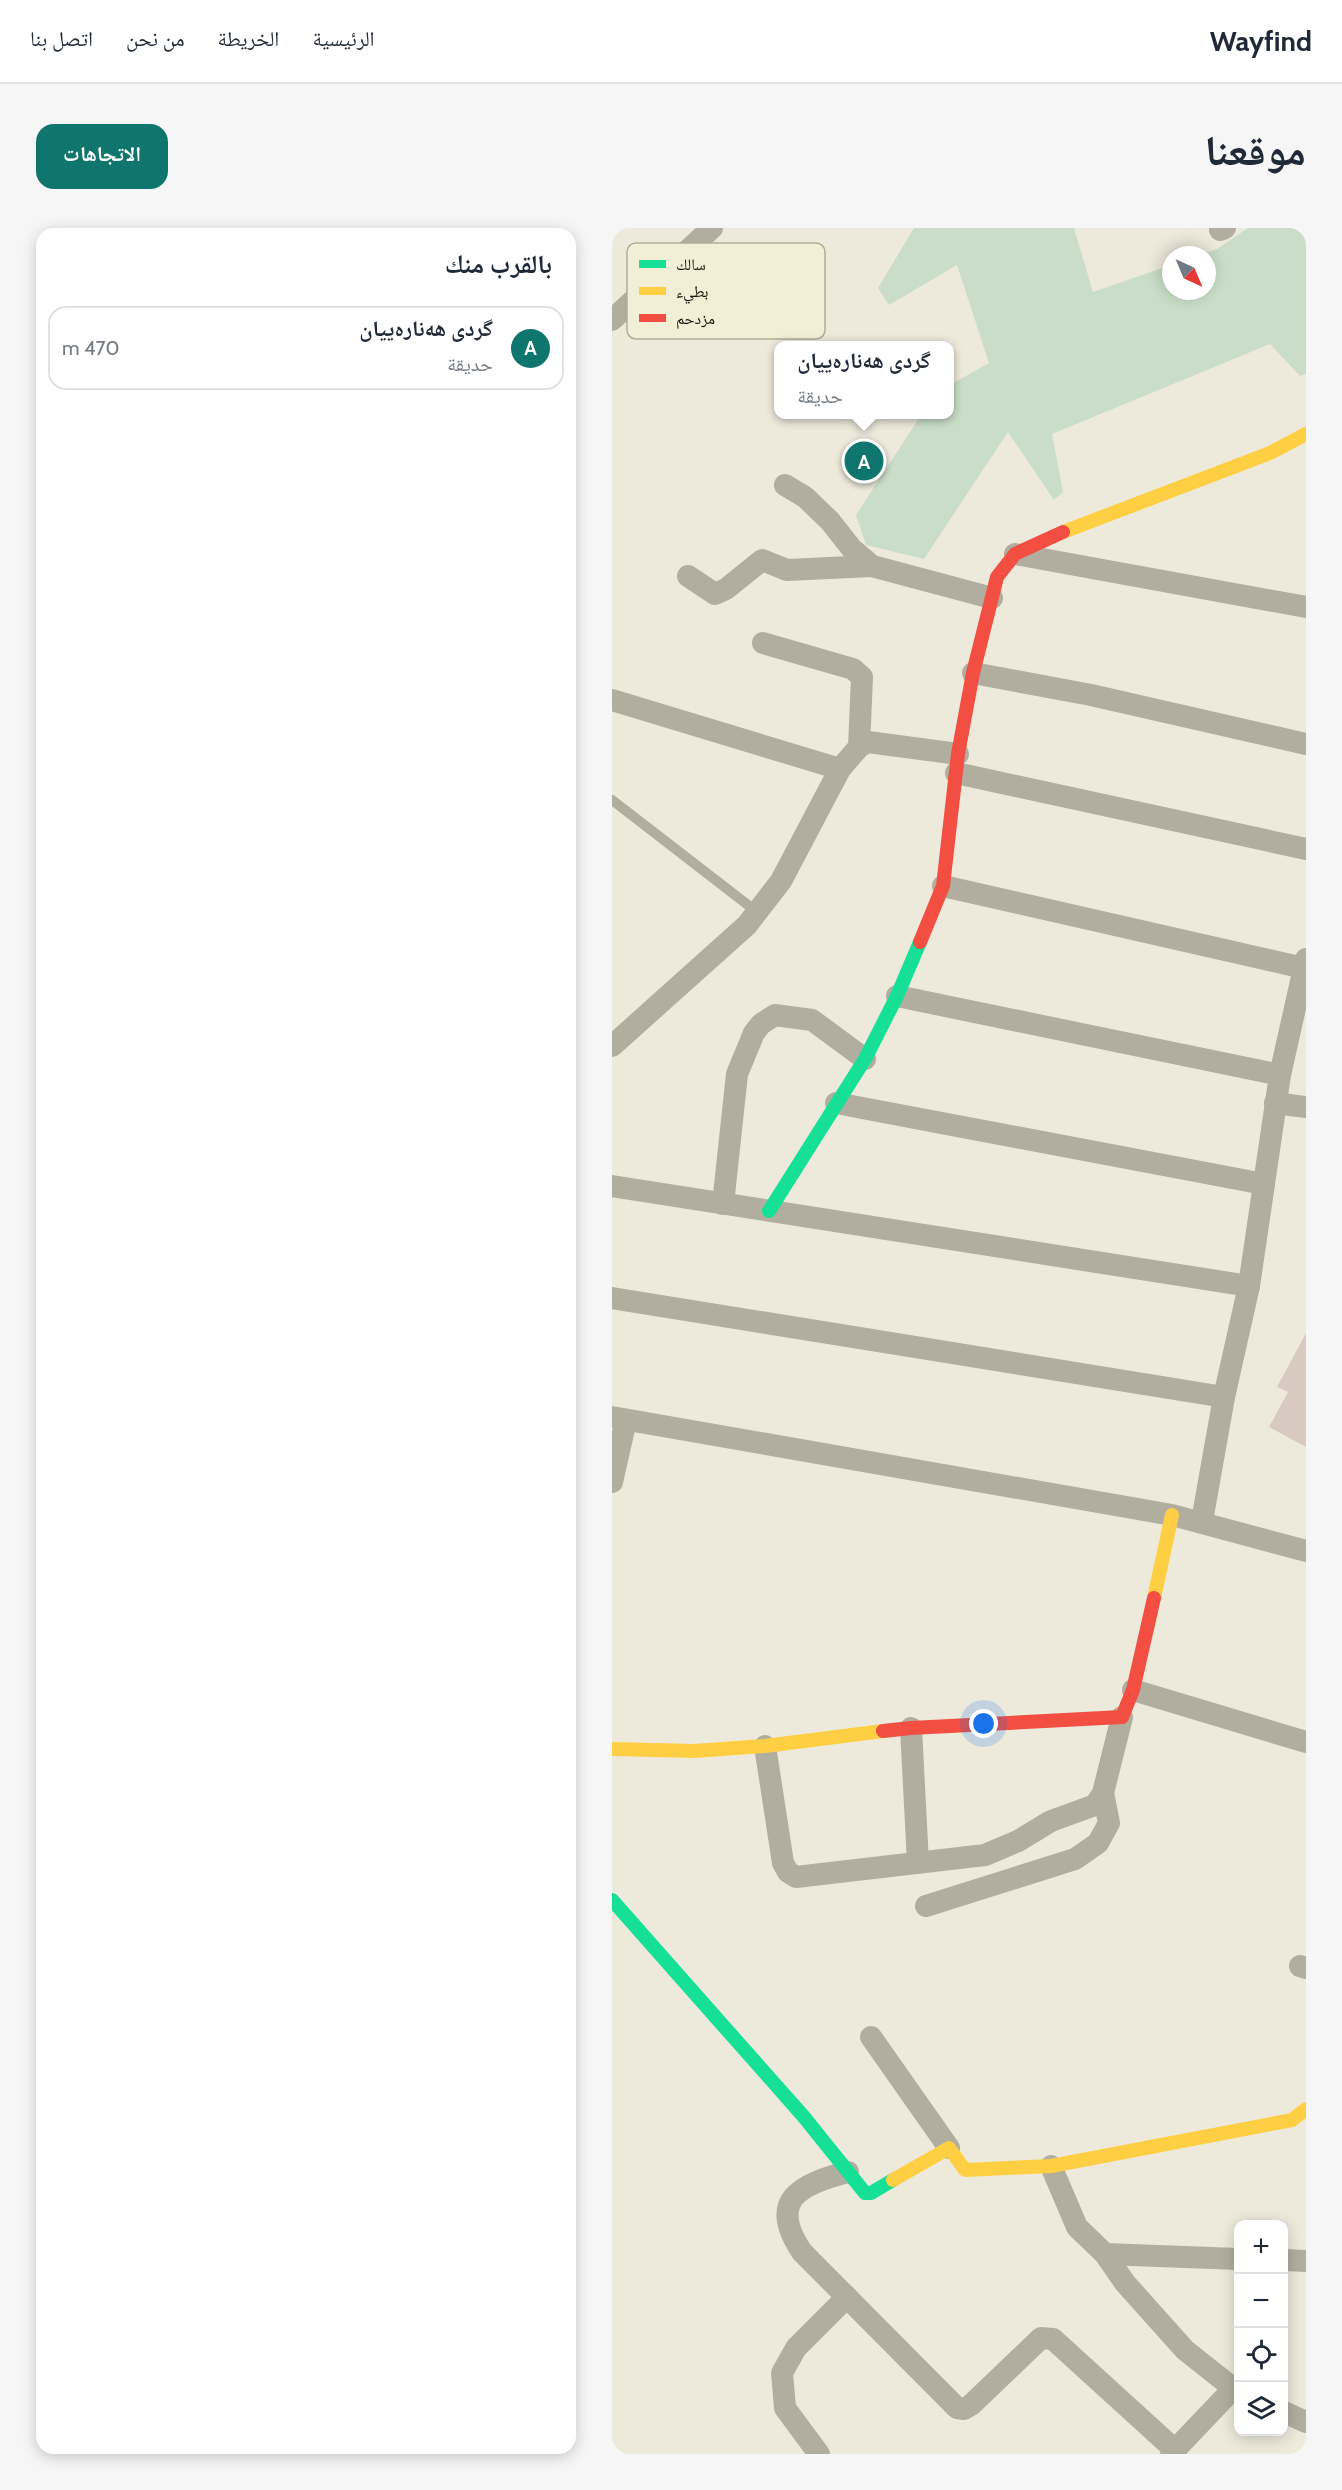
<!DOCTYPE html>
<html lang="ar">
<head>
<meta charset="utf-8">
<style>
	:root { --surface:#fff; --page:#f6f6f7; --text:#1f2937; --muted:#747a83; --line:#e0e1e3; --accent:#0f766e }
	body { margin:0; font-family:Cabin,"Noto Naskh Arabic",sans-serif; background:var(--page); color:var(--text); direction:rtl }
	.controls { position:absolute; right:18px; bottom:18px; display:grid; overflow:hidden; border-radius:12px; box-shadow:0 3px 15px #0003 }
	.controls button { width:54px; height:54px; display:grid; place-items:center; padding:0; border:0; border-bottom:2px solid var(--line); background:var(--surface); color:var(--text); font:30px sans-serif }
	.compass { position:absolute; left:550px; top:18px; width:54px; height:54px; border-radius:50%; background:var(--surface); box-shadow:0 3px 15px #0003; rotate:136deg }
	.you { position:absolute; left:372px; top:1496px; width:21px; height:21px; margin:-15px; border:4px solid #fff; border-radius:50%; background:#1a73e8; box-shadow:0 0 0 9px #1a73e833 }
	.badge { display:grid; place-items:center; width:39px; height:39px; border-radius:50%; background:var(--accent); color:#fff; font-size:20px; font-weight:700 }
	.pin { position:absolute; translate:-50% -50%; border:3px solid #fff; box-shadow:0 2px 6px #0006 }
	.popup { position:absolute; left:162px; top:113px; width:180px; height:78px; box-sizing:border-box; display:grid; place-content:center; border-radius:12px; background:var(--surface); filter:drop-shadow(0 2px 4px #0005); font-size:20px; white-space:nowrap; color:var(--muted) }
	.popup b { font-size:22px; color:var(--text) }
	.popup::after { content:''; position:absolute; left:50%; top:100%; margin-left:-12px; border:12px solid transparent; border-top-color:var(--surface) }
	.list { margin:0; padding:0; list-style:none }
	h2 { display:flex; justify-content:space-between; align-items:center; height:78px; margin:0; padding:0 24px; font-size:26px }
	h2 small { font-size:20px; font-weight:400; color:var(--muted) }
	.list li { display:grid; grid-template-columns:39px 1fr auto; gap:18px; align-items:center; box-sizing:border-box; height:84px; margin:0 12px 12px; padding:0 12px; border:2px solid var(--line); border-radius:18px }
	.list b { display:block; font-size:22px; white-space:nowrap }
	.list p { margin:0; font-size:20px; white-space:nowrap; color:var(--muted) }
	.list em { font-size:20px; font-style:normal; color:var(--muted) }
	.icon { flex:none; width:33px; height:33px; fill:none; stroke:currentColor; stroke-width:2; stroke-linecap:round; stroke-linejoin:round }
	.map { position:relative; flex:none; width:694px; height:2226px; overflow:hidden; direction:ltr; border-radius:18px }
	header { display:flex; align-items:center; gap:36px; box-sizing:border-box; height:84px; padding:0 30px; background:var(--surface); border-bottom:2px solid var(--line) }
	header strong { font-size:28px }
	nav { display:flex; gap:33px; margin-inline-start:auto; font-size:21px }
	.intro { display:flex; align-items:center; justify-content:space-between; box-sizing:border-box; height:144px; padding:0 36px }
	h1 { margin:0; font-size:42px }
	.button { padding:15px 27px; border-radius:18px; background:var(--accent); color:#fff; font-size:21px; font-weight:700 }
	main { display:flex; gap:36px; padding:0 36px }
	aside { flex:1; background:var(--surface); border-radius:18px; box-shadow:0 3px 15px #0003 }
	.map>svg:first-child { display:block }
	.green { fill:#caddc8 }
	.building { fill:#d8cac0 }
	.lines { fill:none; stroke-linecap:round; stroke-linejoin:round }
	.lane { stroke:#b2ae9f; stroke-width:10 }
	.street { stroke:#b2ae9f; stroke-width:22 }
	.fast { stroke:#16e098; stroke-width:14 }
	.slow { stroke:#ffcf43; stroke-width:14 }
	.jam { stroke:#f24e42; stroke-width:14 }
	.key { fill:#f3eed6; stroke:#b1ad99; stroke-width:1.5 }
	.key-label { font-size:16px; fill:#16140c }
</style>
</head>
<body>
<header>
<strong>Wayfind</strong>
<nav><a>الرئيسية</a><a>الخريطة</a><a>من نحن</a><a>اتصل بنا</a></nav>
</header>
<div class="intro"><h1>موقعنا</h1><a class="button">الاتجاهات</a></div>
<main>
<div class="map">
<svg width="694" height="2226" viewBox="0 0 694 2226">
	<rect width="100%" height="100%" fill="#edeadc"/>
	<polygon class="green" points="302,0 462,0 481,64 559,37 559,63 595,63 595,27 589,27 605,21 636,0 694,0 694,146 688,148 658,116 440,206 451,264 442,272 396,204 312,331 254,317 244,287 309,187 338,186 338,157 377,135 345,37 277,77 266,60"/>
	<polygon class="building" points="694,1105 694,1219 657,1199 676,1164 665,1159"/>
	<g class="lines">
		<polyline class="lane" points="0,572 145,684"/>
		<g class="street">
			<polyline points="608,2 613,0"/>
			<polyline points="0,92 100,0"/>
			<polyline points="173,257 193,269 218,293 240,321 260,338 380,370"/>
			<polyline points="403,326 694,379"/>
			<polyline points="76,348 103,366 114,361 150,332 175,342 260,338"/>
			<polyline points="151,415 241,441 250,449 247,519"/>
			<polyline points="361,445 479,467 694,516"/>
			<polyline points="0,472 228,541 247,519 256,514 346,526"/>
			<polyline points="344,545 694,621"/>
			<polyline points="331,658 692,740"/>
			<polyline points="285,768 668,847"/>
			<polyline points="0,818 135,697 169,653 228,541"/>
			<polyline points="224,875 652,956"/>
			<polyline points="663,875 694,879"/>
			<polyline points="0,958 637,1058"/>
			<polyline points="111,976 125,846 142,805 149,796 163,787 200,792 253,831"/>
			<polyline points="0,1070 612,1169"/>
			<polyline points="0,1189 560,1287 694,1323"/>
			<polyline points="0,1254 14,1192"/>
			<polyline points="590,1293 612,1169 637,1058 668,847 694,731"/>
			<polyline points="521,1462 694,1514"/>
			<polyline points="299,1500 306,1635"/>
			<polyline points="153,1518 171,1635 176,1644 184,1649 373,1627 406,1613 439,1593 483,1577 491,1565 510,1489"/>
			<polyline points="314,1678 463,1631 486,1615 497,1595 491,1565"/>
			<polyline points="688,1738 694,1740"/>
			<polyline points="259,1809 337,1920"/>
			<polyline points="439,1938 465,1999 493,2026 513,2055 573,2122 626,2164"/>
			<path d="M 236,1944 C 188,1956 155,1972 190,2024 L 345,2180 L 352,2181 L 359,2177 L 429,2110 L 441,2111 L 564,2223"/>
			<polyline points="493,2026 626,2031"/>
			<polyline points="672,2032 694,2033"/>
			<polyline points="672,2184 694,2194"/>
			<polyline points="207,2226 173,2180 170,2145 184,2120 235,2069"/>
			<polyline points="559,2226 620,2162"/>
		</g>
		<g class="fast">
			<polyline points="157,983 253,831 285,768 308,714"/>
			<polyline points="0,1672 192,1889 253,1965 259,1965 281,1952"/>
		</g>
		<g class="slow">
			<polyline points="451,304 658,225 694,206"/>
			<polyline points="542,1370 560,1287"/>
			<polyline points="0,1521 82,1523 153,1518 271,1503"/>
			<polyline points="281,1952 337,1920 353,1942 439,1938 680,1892 694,1881"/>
		</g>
		<g class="jam">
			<polyline points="308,714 331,658 346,526 361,445 385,349 403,326 451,304"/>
			<polyline points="271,1503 299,1500 510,1489 521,1462 542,1370"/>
		</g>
	</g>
	<rect x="15" y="15" width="198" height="96" rx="9" class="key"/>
	<rect x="27" y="32" width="27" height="8" fill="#16e098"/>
	<rect x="27" y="59" width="27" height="8" fill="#ffcf43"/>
	<rect x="27" y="86" width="27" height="8" fill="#f24e42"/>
	<g class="key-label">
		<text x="64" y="42">سالك</text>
		<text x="64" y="69">بطيء</text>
		<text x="64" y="96">مزدحم</text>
	</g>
</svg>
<div class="controls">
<button>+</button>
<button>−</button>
<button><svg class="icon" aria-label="locate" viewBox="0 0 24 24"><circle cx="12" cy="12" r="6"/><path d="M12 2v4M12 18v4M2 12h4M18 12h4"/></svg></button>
<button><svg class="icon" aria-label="layers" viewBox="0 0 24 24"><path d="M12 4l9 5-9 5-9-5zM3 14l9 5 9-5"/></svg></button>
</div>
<svg class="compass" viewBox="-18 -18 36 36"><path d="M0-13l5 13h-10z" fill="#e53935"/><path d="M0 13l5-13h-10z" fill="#747a83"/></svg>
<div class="you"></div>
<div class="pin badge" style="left:252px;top:233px">A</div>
<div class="popup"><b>گردی هەنارەییان</b>حديقة</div>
</div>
<aside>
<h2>بالقرب منك<small></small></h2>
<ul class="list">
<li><span class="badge">A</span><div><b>گردی هەنارەییان</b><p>حديقة</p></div><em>470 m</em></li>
</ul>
</aside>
</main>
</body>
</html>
